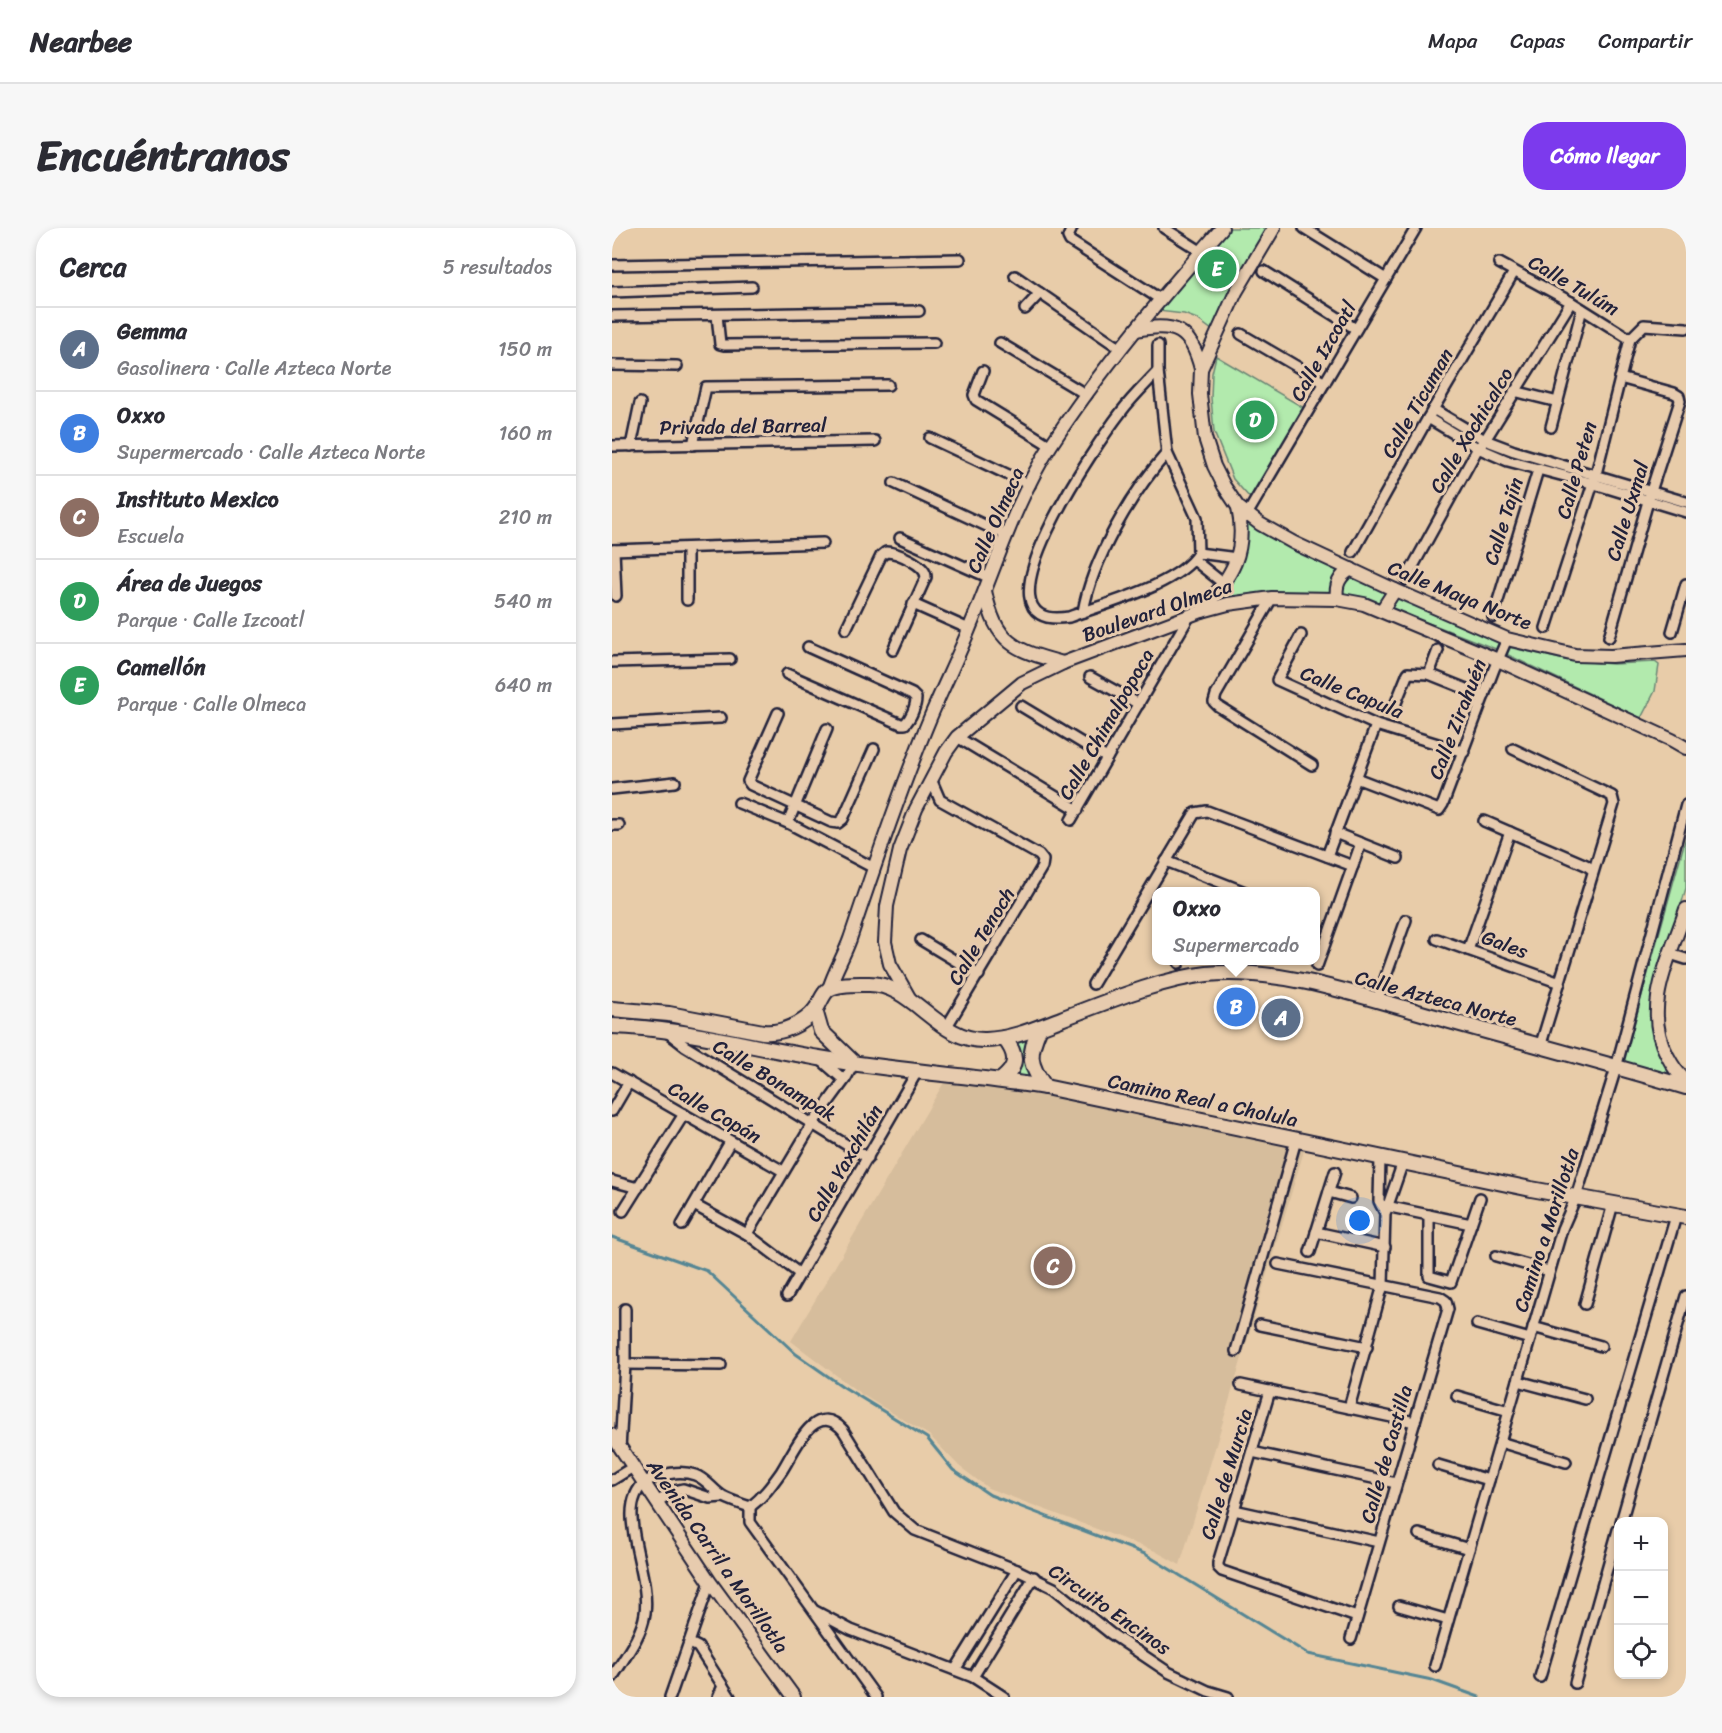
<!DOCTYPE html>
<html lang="es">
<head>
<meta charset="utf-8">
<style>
	:root { --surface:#fff; --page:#f7f7f7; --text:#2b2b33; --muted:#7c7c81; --line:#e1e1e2; --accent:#7c3aed }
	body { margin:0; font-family:Sriracha,sans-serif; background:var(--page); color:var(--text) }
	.controls { position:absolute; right:18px; bottom:18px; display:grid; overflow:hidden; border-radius:12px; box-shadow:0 3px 9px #0003 }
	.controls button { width:54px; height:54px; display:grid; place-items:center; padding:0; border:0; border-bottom:2px solid var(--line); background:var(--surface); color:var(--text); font:30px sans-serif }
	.you { position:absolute; left:748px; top:993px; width:21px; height:21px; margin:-15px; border:4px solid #fff; border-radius:50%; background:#1a73e8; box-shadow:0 0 0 9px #1a73e833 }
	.badge { display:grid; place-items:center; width:39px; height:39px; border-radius:50%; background:var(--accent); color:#fff; font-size:20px; font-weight:700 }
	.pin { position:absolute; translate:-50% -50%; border:3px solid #fff; box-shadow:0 2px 6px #0006 }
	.popup { position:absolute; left:540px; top:659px; width:168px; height:78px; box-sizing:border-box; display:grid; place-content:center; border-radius:12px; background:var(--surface); filter:drop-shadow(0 2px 4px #0005); font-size:20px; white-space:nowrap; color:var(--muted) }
	.popup b { font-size:22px; color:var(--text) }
	.popup::after { content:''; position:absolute; left:50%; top:100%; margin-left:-12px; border:12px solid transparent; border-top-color:var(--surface) }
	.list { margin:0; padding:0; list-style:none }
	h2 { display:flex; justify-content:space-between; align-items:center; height:78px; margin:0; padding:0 24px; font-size:26px }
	h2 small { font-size:20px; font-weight:400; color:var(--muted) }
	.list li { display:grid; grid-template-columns:39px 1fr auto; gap:18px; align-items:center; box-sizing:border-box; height:84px; padding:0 24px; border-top:2px solid var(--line) }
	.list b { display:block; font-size:22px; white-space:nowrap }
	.list p { margin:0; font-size:20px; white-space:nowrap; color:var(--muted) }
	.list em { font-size:20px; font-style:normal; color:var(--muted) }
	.icon { flex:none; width:33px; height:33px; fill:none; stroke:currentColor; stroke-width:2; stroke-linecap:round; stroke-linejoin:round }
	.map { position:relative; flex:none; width:1074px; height:1469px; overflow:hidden; border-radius:24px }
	header { display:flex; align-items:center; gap:36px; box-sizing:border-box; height:84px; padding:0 30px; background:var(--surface); border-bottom:2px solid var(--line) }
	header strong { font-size:28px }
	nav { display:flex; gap:33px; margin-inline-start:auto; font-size:21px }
	.intro { display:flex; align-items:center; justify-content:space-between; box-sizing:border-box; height:144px; padding:0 36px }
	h1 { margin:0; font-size:42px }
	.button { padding:15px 27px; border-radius:24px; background:var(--accent); color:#fff; font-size:21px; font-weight:700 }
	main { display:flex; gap:36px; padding:0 36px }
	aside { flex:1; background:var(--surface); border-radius:24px; box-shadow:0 3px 9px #0003 }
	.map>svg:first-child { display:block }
	.built { fill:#d6bd9c }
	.green { fill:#b2eaad; stroke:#6a8674; stroke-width:1.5 }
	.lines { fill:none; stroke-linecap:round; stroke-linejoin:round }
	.stream { stroke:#558694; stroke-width:3 }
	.minor-casing { stroke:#22223b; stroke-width:14 }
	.tertiary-casing { stroke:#22223b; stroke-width:16 }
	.secondary-casing { stroke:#22223b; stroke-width:18 }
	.minor { stroke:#e7cbae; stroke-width:9 }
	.tertiary { stroke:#e7cbae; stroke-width:12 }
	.secondary { stroke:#e7cbae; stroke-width:14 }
	.labels { text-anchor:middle; stroke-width:6; stroke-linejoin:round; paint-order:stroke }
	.street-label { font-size:20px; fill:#22223b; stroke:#e7cbae }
</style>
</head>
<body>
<header>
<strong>Nearbee</strong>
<nav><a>Mapa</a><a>Capas</a><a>Compartir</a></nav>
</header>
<div class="intro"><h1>Encuéntranos</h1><a class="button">Cómo llegar</a></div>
<main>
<aside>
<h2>Cerca<small>5 resultados</small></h2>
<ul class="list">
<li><span class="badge" style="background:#5c6f8a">A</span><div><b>Gemma</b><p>Gasolinera · Calle Azteca Norte</p></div><em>150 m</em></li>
<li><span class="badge" style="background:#3f7fe0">B</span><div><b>Oxxo</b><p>Supermercado · Calle Azteca Norte</p></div><em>160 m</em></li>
<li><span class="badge" style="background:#8d6e63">C</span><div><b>Instituto Mexico</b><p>Escuela</p></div><em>210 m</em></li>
<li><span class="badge" style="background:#2e9e5b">D</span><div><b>Área de Juegos</b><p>Parque · Calle Izcoatl</p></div><em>540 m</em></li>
<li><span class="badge" style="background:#2e9e5b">E</span><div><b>Camellón</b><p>Parque · Calle Olmeca</p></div><em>640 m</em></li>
</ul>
</aside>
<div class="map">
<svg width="1074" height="1469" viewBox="0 0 1074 1469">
	<rect width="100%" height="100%" fill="#e8cca9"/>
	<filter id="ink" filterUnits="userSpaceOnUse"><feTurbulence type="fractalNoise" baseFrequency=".0167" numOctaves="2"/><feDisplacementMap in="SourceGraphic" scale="12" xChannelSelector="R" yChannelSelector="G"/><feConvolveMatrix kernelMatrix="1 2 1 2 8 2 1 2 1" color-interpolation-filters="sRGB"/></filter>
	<g filter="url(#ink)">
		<polygon class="built" points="334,851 433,866 694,916 568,1337 543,1323 376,1260 347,1238 317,1207 249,1166 179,1113"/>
		<g class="green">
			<polygon points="613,0 655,0 605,89 600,102 585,91 572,86 546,83"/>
			<polygon points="604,128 692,180 638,270 621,251 602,204 599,170 600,145"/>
			<path d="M 635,295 L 728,343 L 720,364 C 678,363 648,364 608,376 L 604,374 C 631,342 633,336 635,295 Z"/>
			<polygon points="739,348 891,414 889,423 822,397 729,368 731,352"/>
			<polygon points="896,419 953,432 1001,436 1043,434 1047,437 1043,463 1029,490 894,426"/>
			<polygon points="1074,609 1074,660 1047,754 1040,789 1065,850 1011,835"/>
			<polygon points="417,807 420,851 403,849 406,841 400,811"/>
		</g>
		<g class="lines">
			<polyline class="stream" points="0,1009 95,1043 184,1126 230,1158 315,1210 341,1242 378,1267 533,1326 696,1426 820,1452 867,1469"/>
			<defs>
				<g id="minor">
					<polyline points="460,0 456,9 458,13 548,71"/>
					<polyline points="552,0 590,24"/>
					<polyline points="692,0 774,51"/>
					<polyline points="887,35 959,74 1018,111"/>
					<polyline points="0,37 348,31"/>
					<polyline points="652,43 744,101"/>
					<polyline points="403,48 509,121"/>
					<polyline points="0,64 140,59"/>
					<polyline points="413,81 428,65"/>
					<polyline points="105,87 108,116 112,117 322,115"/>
					<polyline points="0,88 307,83"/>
					<polyline points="629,106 713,155"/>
					<polyline points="388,115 475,167"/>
					<polyline points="546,117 546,143 555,225 585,290 586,325"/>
					<polyline points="0,137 65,138"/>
					<polyline points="371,143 362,167 364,172 439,218"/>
					<path d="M 546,143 C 534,156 520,169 509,184 C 489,210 351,406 457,389 C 492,376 567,357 586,325"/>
					<polyline points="902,163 946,174"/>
					<polyline points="821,181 873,212 902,223 1074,274"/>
					<polyline points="816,190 866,220 896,233 979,255 1074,284"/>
					<polyline points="939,199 970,81"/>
					<polyline points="318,210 418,257"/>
					<polyline points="81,217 94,159 276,157"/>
					<polyline points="0,218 263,213"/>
					<polyline points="19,218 28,175"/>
					<polyline points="282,255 394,307"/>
					<polyline points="633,290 804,0"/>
					<polyline points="288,310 378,350"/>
					<polyline points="75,320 75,372"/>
					<polyline points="0,322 211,315"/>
					<polyline points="2,322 4,368"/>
					<polyline points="741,324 816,190 902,44"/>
					<polyline points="586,325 625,330"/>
					<polyline points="582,332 612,356"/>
					<polyline points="794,351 866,220 873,212 959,74"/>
					<polyline points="660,370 604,467 602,474 606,478 700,537"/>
					<polyline points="301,376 357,401"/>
					<path d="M 471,384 C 480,332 520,264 555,225"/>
					<polyline points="881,389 926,242"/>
					<polyline points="934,400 984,246 1018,111 1032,97 1074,100"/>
					<path d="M 234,401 L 269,328 L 274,324 C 285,324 314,337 314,349 L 281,422"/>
					<polyline points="1060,404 1074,356"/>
					<polyline points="689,407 665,452 764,497 852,524"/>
					<polyline points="997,409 1039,263 1068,173 1067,168 1062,165 1008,150"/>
					<polyline points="0,434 118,431"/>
					<path d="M 175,446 L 289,496 L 293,496 C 299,490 304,478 304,470 L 300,466 L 196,419"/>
					<polyline points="817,446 826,422"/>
					<polyline points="478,449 527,476"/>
					<polyline points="409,478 495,530"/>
					<polyline points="781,482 796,445 817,446 872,468"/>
					<polyline points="166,485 136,553 139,557 219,594 226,595 231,591 262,521"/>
					<polyline points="0,496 109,490"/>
					<polyline points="345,509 466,582"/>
					<polyline points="901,521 1000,568 1002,576 928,819"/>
					<polyline points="744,550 827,582 831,576 882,441 895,411"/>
					<polyline points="319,551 328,572 427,627 431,632 430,639 334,800"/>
					<polyline points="0,561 63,554"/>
					<polyline points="127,575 176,595 262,640"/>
					<polyline points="459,592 578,387"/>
					<polyline points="872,593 974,637 981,642"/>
					<polyline points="176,595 215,501"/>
					<polyline points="0,597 7,597"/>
					<polyline points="723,605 786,630"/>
					<polyline points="715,628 764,497"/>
					<polyline points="554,633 633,664"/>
					<polyline points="825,711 948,755"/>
					<polyline points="309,712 367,747"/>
					<polyline points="856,722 898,604"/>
					<polyline points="1058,726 1074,731"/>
					<polyline points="636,733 636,732"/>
					<polyline points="567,735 568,732"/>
					<polyline points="705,738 749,615"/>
					<polyline points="481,756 583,585 595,583 741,638"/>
					<polyline points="765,773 794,692"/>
					<polyline points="55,804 73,818 256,930"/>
					<polyline points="208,831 232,852"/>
					<polyline points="0,845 171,943"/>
					<polyline points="0,883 17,854"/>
					<polyline points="0,953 26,960"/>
					<polyline points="717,964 739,970"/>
					<polyline points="82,977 135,1006 188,1046"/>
					<polyline points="769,977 859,996"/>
					<polyline points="11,983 72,886"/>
					<polyline points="774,983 791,934"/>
					<polyline points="817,987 817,1048 839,1054 868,970"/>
					<polyline points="70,997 118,914"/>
					<polyline points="704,1004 773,1019"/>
					<polyline points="135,1006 201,895 234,850 242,835"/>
					<polyline points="698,1024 723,944"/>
					<polyline points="884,1028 937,1043"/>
					<polyline points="666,1036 828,1069 834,1073 836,1081 739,1411"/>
					<polyline points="175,1068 306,842"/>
					<polyline points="973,1076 1001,976"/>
					<polyline points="865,1096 918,1111"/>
					<polyline points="648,1097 755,1119"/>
					<polyline points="921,1099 989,1118"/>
					<polyline points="624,1123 684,912"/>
					<polyline points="13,1136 109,1137"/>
					<polyline points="906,1153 973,1171"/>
					<polyline points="629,1157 803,1194"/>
					<polyline points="658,1163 606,1335 606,1339 610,1343 745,1389"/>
					<polyline points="845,1168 897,1183"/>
					<polyline points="737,1180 771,1057 773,985 767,973 768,930"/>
					<polyline points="888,1214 954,1234"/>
					<polyline points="8,1221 13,1136 13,1081"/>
					<polyline points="640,1224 784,1255"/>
					<polyline points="826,1237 877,1252"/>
					<polyline points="0,1252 21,1239"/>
					<polyline points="45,1274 62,1263 71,1261 98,1270 111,1269"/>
					<path d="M 138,1279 C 151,1269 159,1258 169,1244 C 182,1225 202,1170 231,1202 L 282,1284 L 303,1302 L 405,1342 L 442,1360 L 498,1405 L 556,1444 L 596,1463 L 616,1469"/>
					<polyline points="138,1279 138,1294 264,1469"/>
					<polyline points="622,1282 767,1314"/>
					<polyline points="1009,1294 1074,1068"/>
					<polyline points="807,1306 857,1321"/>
					<polyline points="787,1378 836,1392"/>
					<polyline points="203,1383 239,1402 361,1449 392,1469"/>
					<polyline points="78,1415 86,1419 118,1469"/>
					<polyline points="823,1438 950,1001 964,969 1004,840 1074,577"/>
					<polyline points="343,1442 405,1342"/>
					<polyline points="361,1449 422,1349"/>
					<polyline points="928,1449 1064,988"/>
					<path d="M 0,1450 C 12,1430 30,1408 33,1385 C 39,1341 0,1281 34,1253 C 50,1247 66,1241 83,1247 C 95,1251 101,1263 112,1269 C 120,1273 129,1276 138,1279"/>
					<polyline points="963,1455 1006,1302"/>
					<polyline points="58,1469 98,1354"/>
					<polyline points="106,1469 111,1458"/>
				</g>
				<g id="tertiary">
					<polyline points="662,0 624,64 589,141 588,166 593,210 602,238 612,258 626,279 648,296 682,315 783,362 895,411 963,427 999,428 1074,422"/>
					<path d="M 524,102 C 563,94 579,101 589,141"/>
					<path d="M 373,363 C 384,416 402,422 451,435"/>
					<path d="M 725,371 C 723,357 727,348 739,341"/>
					<polyline points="770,382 783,362"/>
					<path d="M 590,383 C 619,347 636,327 626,279"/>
					<path d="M 1074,681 C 1059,728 1029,779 1055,827 C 1060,837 1065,846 1074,852"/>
					<path d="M 217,761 C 222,744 232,728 238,711 C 263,637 288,562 318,490 C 331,459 346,429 358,399 C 384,338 403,273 439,217 C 489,140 550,69 610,0"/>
					<polyline points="299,773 278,736 273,714 275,678 288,622 304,581 334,524 345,509 410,455 451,435 590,383 616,376 660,370 725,371 752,376 886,432 1060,512 1074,520"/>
					<polyline points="0,1207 98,1354 182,1469"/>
				</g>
				<g id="secondary">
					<path d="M 0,781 L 57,786 L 151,804 C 170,806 192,796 204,781 C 208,775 211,765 217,761 C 227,755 245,756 256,756 C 301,755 326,814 374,812 C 400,811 425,800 449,791 C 494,774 549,751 595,746 C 671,739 755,770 827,790 C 909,813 992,835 1074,859"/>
					<polyline points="203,782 209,803 242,835"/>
					<path d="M 0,798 C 70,800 138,819 207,830 C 282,843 358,847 433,859 L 919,961 L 1074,989"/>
					<path d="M 428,799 C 416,826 416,835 433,859"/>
					<path d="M 389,852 C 407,838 405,826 392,810"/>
				</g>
			</defs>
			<use href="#minor" class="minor-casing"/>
			<use href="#tertiary" class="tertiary-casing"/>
			<use href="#secondary" class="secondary-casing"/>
			<use href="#minor" class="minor"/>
			<use href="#tertiary" class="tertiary"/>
			<use href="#secondary" class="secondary"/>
		</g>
	</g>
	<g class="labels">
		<g class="street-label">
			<text transform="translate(962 57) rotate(30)" y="7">Calle Tulúm</text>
			<text transform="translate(711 123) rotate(-60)" y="7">Calle Izcoatl</text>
			<text transform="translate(805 175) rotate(-60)" y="7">Calle Ticuman</text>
			<text transform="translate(131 198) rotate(-1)" y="7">Privada del Barreal</text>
			<text transform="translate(859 202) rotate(-59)" y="7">Calle Xochicalco</text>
			<text transform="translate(964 242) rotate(-74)" y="7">Calle Peten</text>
			<text transform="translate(1015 283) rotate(-73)" y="7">Calle Uxmal</text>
			<text transform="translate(383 292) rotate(-66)" y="7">Calle Olmeca</text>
			<text transform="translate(891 293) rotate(-73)" y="7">Calle Tajín</text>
			<text transform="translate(848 367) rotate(22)" y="7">Calle Maya Norte</text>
			<text transform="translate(545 382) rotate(-19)" y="7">Boulevard Olmeca</text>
			<text transform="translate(740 464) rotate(22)" y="7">Calle Capula</text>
			<text transform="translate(845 491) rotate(-69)" y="7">Calle Zirahuén</text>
			<text transform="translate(494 496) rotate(-60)" y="7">Calle Chimalpopoca</text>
			<text transform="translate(369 708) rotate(-59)" y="7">Calle Tenoch</text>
			<text transform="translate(893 716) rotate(20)" y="7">Gales</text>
			<text transform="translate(824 770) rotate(15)" y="7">Calle Azteca Norte</text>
			<text transform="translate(163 852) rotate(31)" y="7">Calle Bonampak</text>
			<text transform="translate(591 872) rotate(12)" y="7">Camino Real a Cholula</text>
			<text transform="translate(103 884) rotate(30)" y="7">Calle Copán</text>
			<text transform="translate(232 935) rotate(-60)" y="7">Calle Yaxchilán</text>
			<text transform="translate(934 1002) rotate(-72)" y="7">Camino a Morillotla</text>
			<text transform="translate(774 1226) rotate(-74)" y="7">Calle de Castilla</text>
			<text transform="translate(614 1246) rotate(-73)" y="7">Calle de Murcia</text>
			<text transform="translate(106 1328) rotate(55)" y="7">Avenida Carril a Morillotla</text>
			<text transform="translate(498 1381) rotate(35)" y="7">Circuito Encinos</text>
		</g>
	</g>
</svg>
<div class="controls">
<button>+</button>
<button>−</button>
<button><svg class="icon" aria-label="locate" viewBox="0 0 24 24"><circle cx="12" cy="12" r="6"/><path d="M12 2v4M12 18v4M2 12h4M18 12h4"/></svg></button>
</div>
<div class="you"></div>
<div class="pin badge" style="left:669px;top:790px;background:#5c6f8a">A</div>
<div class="pin badge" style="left:624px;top:779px;background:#3f7fe0">B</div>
<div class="popup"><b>Oxxo</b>Supermercado</div>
<div class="pin badge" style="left:441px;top:1038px;background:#8d6e63">C</div>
<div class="pin badge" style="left:643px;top:192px;background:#2e9e5b">D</div>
<div class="pin badge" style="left:605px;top:41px;background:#2e9e5b">E</div>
</div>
</main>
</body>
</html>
